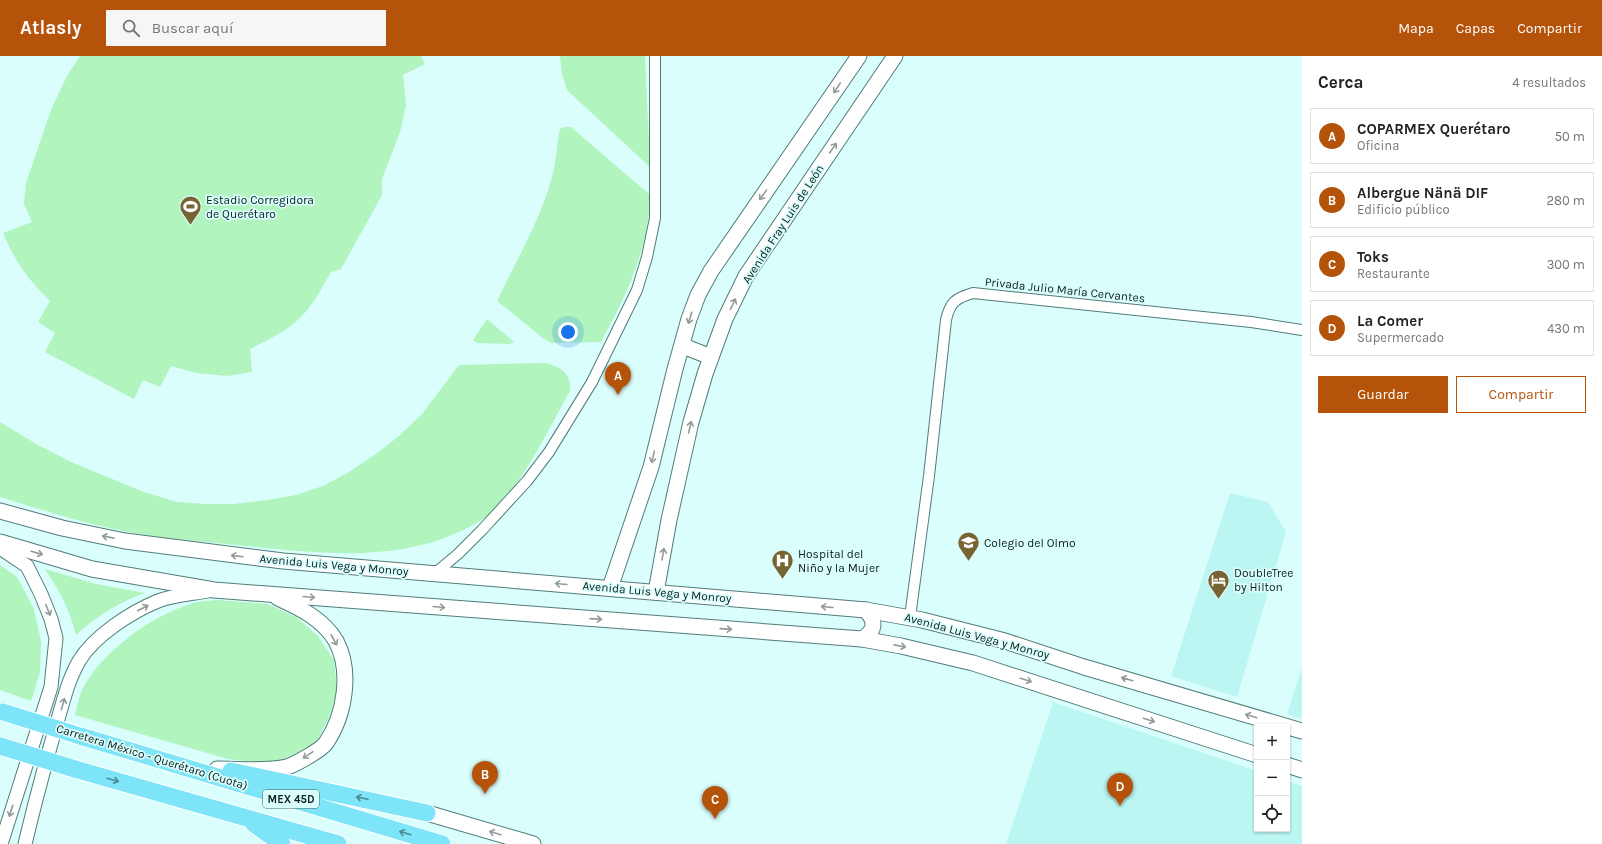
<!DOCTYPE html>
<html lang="es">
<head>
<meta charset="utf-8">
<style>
	:root { --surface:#fff; --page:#f6f6f6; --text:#222; --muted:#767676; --line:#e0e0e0; --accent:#b45309 }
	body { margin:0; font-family:Karla,sans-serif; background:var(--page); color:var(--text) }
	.controls { position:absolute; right:12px; bottom:12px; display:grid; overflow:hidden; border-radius:0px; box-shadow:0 1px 3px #0004 }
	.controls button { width:36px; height:36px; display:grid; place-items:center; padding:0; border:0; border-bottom:1px solid var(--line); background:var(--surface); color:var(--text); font:20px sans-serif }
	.you { position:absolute; left:568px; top:276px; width:14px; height:14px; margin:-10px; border:3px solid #fff; border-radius:50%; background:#1a73e8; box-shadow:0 0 0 6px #1a73e833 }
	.badge { display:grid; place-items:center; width:26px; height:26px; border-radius:50%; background:var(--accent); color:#fff; font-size:13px; font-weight:700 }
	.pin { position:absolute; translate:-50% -33px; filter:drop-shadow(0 1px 2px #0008) }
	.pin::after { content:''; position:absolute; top:21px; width:14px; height:12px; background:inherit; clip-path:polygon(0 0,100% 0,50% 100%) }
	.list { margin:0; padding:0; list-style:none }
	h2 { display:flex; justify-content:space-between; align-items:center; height:52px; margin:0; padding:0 16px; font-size:17px }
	h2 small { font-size:13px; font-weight:400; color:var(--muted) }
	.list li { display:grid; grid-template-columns:26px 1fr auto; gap:12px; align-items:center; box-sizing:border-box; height:56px; margin:0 8px 8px; padding:0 8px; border:1px solid var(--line); border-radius:0px }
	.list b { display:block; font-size:15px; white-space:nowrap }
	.list p { margin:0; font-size:13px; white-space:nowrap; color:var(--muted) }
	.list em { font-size:13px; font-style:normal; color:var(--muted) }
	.actions { display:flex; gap:8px; padding:12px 16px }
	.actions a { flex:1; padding:9px 0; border:1px solid var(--accent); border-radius:0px; text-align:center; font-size:14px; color:var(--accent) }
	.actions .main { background:var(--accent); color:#fff }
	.icon { flex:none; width:22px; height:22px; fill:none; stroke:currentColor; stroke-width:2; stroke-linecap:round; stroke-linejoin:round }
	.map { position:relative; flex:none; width:1302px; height:788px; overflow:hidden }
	header { display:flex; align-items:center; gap:24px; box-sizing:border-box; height:56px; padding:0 20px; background:var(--accent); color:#fff }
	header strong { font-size:19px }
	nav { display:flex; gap:22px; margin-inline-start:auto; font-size:14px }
	.search { width:280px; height:36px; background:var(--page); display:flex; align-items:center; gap:10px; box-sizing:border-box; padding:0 14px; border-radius:0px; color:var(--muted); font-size:15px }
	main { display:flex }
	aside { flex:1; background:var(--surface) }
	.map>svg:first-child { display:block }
	.built { fill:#bcf6f3 }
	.green { fill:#b1f4be }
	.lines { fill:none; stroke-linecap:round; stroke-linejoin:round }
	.minor-casing { stroke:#507c7a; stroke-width:12 }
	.tertiary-casing { stroke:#507c7a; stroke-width:15 }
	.secondary-casing { stroke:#507c7a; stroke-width:17 }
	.trunk-casing { stroke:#fff; stroke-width:19 }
	.minor { stroke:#fff; stroke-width:10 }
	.tertiary { stroke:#fff; stroke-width:13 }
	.secondary { stroke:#fff; stroke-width:15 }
	.trunk { stroke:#7ee4f8; stroke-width:17 }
	.trunk-bridge-casing { stroke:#fff; stroke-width:19; stroke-linecap:butt }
	.trunk-bridge { stroke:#7ee4f8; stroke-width:17 }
	.oneway { stroke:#929a9a }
	.oneway2 { stroke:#4b8b96 }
	.labels { text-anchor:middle; stroke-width:3.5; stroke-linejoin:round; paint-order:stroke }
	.shield { fill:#d9fefc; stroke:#4a6161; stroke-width:1 }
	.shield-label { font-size:11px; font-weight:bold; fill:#0c1e1e }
	.poi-label { font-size:12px; fill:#0c1e1e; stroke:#d9fefc; text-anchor:start }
	.street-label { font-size:12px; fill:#0c1e1e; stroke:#d9fefc }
</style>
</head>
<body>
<header>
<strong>Atlasly</strong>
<div class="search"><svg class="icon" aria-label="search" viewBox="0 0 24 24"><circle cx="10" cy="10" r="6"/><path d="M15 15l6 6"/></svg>Buscar aquí</div>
<nav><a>Mapa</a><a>Capas</a><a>Compartir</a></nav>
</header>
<main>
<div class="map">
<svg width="1302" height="788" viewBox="0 0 1302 788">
	<rect width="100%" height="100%" fill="#d9fefc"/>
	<g class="built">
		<polygon points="1230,437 1268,446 1286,476 1237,641 1171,620"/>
		<polygon points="1302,611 1302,663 1287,658"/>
		<polygon points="1053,646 1257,715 1257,773 1287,773 1287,725 1302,730 1302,788 1006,788"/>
	</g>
	<g class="green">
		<path d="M 80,0 L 421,0 L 425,8 L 403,19 L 406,49 L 400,76 L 382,123 L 382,139 L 341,213 L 331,216 C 322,232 313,249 300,262 C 286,276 267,284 250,293 L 252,316 L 227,320 L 197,317 L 171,310 L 160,331 L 143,324 L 134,343 L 45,296 L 55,277 L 38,266 L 50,245 C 27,222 16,207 3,177 L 32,166 L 24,148 L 26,127 L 51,54 L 67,20 Z"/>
		<polygon points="560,0 645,0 650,111 567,34 562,18"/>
		<path d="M 566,71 L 571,71 L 650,139 C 649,193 626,240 601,286 L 551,287 L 543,282 L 497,245 C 516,205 540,165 552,121 C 556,107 557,91 559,76 L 561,72 Z"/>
		<polygon points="487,263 514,286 510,288 477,287 473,284"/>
		<path d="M 546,307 C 561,311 572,318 570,335 C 547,375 523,430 487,460 C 479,466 468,472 459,476 C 389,508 310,496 237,489 C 195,485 154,482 113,473 C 75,465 37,452 0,441 L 0,366 L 38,389 L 73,407 L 144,436 L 177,446 L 206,448 L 234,448 L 267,444 L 296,439 L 323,430 L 349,416 L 376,398 L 399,380 L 422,358 L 459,309 Z"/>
		<polygon points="0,509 17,521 34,553 41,585 40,616 31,645 0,634"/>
		<path d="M 45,513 L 96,528 L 145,537 C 119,546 97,560 76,579 C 70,554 59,534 45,513 Z"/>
		<path d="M 218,544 L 268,548 L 296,561 L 318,580 L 334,604 L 337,633 L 330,659 L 318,683 L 291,703 L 260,707 L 228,703 L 75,659 C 77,650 79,640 83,632 C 103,595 150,561 190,548 C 198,545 209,545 218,544 Z"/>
	</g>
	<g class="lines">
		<defs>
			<g id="minor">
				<polyline points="434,518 458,498 482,474 527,425 549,396 592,326 637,234 647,201 655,162 655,0"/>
				<path d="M 910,561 L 929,420 L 946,264 C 950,246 956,242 973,237 L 1251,266 L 1302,274"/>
			</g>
			<g id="tertiary">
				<polyline points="0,492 27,510 41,538 51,563 56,582 51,631 1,788"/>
				<path d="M 25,788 C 34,750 44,712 55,674 C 62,650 67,626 79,605 C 94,580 131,556 158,545 C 173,539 192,538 208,535"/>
			</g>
			<g id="secondary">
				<polyline points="683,290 711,301"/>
				<polyline points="0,455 62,472 125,485 283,505 866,554 922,564 1005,585 1084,611 1302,675"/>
				<polyline points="0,486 92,513 214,534 862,583 901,590 973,607 1257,699"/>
				<polyline points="610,532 651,411 675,313 689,263 698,239 711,215 859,0"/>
				<polyline points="656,536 669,464 691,366 705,318 725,263 746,220 895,0"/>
				<path d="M 862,583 C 876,574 876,566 866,554"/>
				<polyline points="1287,709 1302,714"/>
				<path d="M 217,713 C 238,713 267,716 287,711 C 296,708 321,694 326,687 C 345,659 352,615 336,585 C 323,563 300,552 278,542"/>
				<polyline points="427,757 533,788"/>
			</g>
			<g id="trunk">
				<polyline points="80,680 442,788"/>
				<polyline points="75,713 338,788"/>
				<polyline points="231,715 427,757"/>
				<polyline points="254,768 282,788"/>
			</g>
		</defs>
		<use href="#minor" class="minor-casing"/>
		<use href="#tertiary" class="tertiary-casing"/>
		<use href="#secondary" class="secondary-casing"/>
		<use href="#trunk" class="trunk-casing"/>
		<use href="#minor" class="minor"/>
		<use href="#tertiary" class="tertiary"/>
		<use href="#secondary" class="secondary"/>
		<use href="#trunk" class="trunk"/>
		<defs>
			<g id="trunk-bridge">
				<polyline points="3,656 80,680"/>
				<polyline points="0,690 75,713"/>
			</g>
		</defs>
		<use href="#trunk-bridge" class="trunk-bridge-casing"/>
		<use href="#trunk-bridge" class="trunk-bridge"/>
	</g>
	<defs><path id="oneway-shaft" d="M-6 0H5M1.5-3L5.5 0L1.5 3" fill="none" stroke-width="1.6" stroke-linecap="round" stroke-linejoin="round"/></defs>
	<g class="oneway">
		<use href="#oneway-shaft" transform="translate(837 32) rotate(124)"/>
		<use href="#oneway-shaft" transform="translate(833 92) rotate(-56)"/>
		<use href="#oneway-shaft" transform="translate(763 139) rotate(126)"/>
		<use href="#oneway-shaft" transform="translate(733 248) rotate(-64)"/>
		<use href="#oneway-shaft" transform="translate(690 262) rotate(107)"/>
		<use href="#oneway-shaft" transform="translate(690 371) rotate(-77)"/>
		<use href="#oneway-shaft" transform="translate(653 401) rotate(103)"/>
		<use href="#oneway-shaft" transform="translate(108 481) rotate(-169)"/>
		<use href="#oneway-shaft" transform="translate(37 497) rotate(16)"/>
		<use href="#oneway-shaft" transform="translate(663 498) rotate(-80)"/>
		<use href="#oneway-shaft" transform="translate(237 500) rotate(-173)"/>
		<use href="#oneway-shaft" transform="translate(561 528) rotate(-175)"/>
		<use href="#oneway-shaft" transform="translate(309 541) rotate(5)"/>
		<use href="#oneway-shaft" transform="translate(439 551) rotate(5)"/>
		<use href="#oneway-shaft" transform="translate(827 551) rotate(-175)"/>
		<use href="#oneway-shaft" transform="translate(143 552) rotate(-27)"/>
		<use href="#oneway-shaft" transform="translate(48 554) rotate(68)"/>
		<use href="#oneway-shaft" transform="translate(596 563) rotate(4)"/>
		<use href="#oneway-shaft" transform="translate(726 573) rotate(4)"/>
		<use href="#oneway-shaft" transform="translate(334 584) rotate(61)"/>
		<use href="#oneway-shaft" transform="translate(900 590) rotate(11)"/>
		<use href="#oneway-shaft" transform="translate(1127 623) rotate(-164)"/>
		<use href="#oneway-shaft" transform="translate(1026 624) rotate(18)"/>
		<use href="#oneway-shaft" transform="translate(63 648) rotate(-74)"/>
		<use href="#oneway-shaft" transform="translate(1251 660) rotate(-163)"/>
		<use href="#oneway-shaft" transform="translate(1149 664) rotate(18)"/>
		<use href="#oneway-shaft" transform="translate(308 699) rotate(146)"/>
		<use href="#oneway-shaft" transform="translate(11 755) rotate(107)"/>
		<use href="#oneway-shaft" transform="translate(495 777) rotate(-163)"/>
	</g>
	<g class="oneway2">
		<use href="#oneway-shaft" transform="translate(113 724) rotate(16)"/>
		<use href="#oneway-shaft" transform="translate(362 742) rotate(-168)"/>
		<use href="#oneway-shaft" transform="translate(405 777) rotate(-163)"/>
	</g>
	<defs>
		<symbol id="stadium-pin" viewBox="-11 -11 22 30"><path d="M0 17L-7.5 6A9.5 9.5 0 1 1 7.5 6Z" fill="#786332" stroke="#d9fefc"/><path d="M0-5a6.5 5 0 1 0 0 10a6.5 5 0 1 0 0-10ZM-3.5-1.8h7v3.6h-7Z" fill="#fff"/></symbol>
		<symbol id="school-pin" viewBox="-11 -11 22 30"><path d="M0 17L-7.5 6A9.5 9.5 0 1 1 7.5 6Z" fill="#786332" stroke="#d9fefc"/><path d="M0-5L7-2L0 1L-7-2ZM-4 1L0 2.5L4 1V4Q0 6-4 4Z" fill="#fff"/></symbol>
		<symbol id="hospital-pin" viewBox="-11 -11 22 30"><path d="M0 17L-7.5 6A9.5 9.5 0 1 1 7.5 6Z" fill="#786332" stroke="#d9fefc"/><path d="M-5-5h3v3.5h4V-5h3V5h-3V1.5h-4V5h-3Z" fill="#fff"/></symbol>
		<symbol id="hotel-pin" viewBox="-11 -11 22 30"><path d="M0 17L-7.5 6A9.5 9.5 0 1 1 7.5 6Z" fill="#786332" stroke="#d9fefc"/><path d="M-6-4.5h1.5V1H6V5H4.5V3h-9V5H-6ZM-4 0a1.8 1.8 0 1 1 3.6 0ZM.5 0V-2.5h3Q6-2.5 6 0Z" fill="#fff"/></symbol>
	</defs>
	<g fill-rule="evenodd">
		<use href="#stadium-pin" x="178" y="138" width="25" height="34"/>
		<use href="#school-pin" x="956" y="474" width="25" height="34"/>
		<use href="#hospital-pin" x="770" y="492" width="25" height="34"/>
		<use href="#hotel-pin" x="1206" y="512" width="25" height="34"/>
	</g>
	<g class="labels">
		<rect class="shield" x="263" y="734" width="56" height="18" rx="3"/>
		<g class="shield-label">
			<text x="291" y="747">MEX 45D</text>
		</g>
		<g class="poi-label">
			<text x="206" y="148">Estadio Corregidora<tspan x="206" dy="14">de Querétaro</tspan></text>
			<text x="984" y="491">Colegio del Olmo</text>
			<text x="798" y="502">Hospital del<tspan x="798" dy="14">Niño y la Mujer</tspan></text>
			<text x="1234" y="521">DoubleTree<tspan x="1234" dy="14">by Hilton</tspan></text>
		</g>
		<g class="street-label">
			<text transform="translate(783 168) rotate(-57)" y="4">Avenida Fray Luis de León</text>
			<text transform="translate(1065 234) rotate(6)" y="4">Privada Julio María Cervantes</text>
			<text transform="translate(334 509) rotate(5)" y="4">Avenida Luis Vega y Monroy</text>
			<text transform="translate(657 536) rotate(5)" y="4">Avenida Luis Vega y Monroy</text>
			<text transform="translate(977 580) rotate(15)" y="4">Avenida Luis Vega y Monroy</text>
			<text transform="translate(152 701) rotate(17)" y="4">Carretera México - Querétaro (Cuota)</text>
		</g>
	</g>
</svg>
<div class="controls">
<button>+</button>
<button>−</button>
<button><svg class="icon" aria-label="locate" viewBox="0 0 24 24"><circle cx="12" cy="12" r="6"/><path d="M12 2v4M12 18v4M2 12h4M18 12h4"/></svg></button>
</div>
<div class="you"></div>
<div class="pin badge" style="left:618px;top:339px">A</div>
<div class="pin badge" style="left:485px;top:738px">B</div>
<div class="pin badge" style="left:715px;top:763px">C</div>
<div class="pin badge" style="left:1120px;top:750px">D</div>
</div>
<aside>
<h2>Cerca<small>4 resultados</small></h2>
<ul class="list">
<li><span class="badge">A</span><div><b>COPARMEX Querétaro</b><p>Oficina</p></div><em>50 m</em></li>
<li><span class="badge">B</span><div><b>Albergue Nänä DIF</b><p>Edificio público</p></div><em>280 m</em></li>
<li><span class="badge">C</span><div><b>Toks</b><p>Restaurante</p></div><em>300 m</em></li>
<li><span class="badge">D</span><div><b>La Comer</b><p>Supermercado</p></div><em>430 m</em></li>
</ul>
<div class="actions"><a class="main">Guardar</a><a>Compartir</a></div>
</aside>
</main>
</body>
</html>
